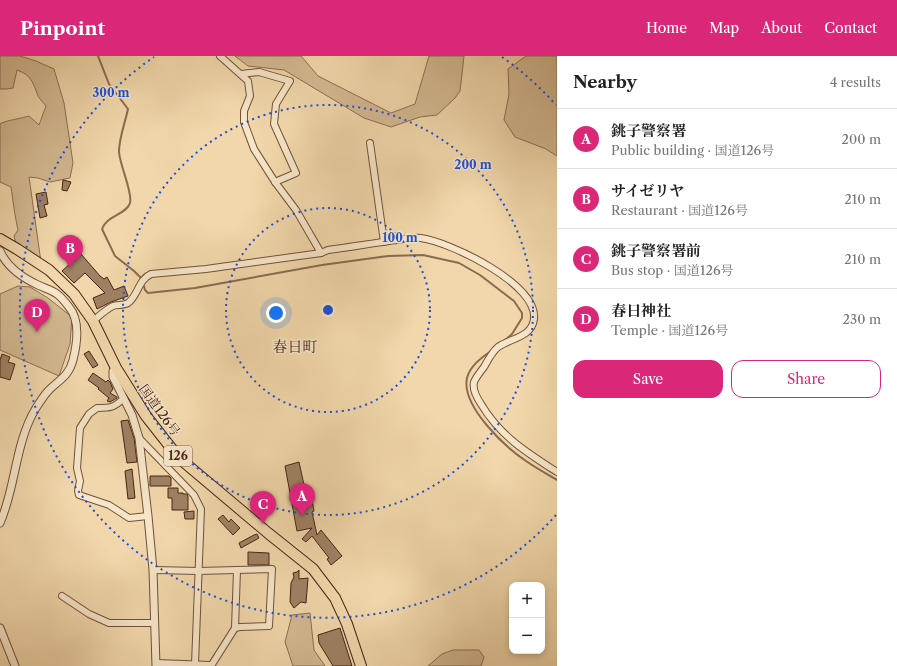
<!DOCTYPE html>
<html lang="en">
<head>
<meta charset="utf-8">
<style>
	:root { --surface:#fff; --page:#f6f6f6; --text:#222; --muted:#767676; --line:#e0e0e0; --accent:#db2777 }
	body { margin:0; font-family:"Libre Caslon Text","Noto Serif JP",serif; background:var(--page); color:var(--text) }
	.controls { position:absolute; right:12px; bottom:12px; display:grid; overflow:hidden; border-radius:8px; box-shadow:0 2px 6px #0003 }
	.controls button { width:36px; height:36px; display:grid; place-items:center; padding:0; border:0; border-bottom:1px solid var(--line); background:var(--surface); color:var(--text); font:20px sans-serif }
	.you { position:absolute; left:276px; top:257px; width:14px; height:14px; margin:-10px; border:3px solid #fff; border-radius:50%; background:#1a73e8; box-shadow:0 0 0 6px #1a73e833 }
	.badge { display:grid; place-items:center; width:26px; height:26px; border-radius:50%; background:var(--accent); color:#fff; font-size:13px; font-weight:700 }
	.pin { position:absolute; translate:-50% -33px; filter:drop-shadow(0 1px 2px #0008) }
	.pin::after { content:''; position:absolute; top:21px; width:14px; height:12px; background:inherit; clip-path:polygon(0 0,100% 0,50% 100%) }
	.list { margin:0; padding:0; list-style:none }
	h2 { display:flex; justify-content:space-between; align-items:center; height:52px; margin:0; padding:0 16px; font-size:17px }
	h2 small { font-size:13px; font-weight:400; color:var(--muted) }
	.list li { display:grid; grid-template-columns:26px 1fr auto; gap:12px; align-items:center; box-sizing:border-box; height:60px; padding:0 16px; border-top:1px solid var(--line) }
	.list b { display:block; font-size:15px; white-space:nowrap }
	.list p { margin:0; font-size:13px; white-space:nowrap; color:var(--muted) }
	.list em { font-size:13px; font-style:normal; color:var(--muted) }
	.actions { display:flex; gap:8px; padding:12px 16px }
	.actions a { flex:1; padding:9px 0; border:1px solid var(--accent); border-radius:12px; text-align:center; font-size:14px; color:var(--accent) }
	.actions .main { background:var(--accent); color:#fff }
	.map { position:relative; flex:none; width:557px; height:610px; overflow:hidden }
	header { display:flex; align-items:center; gap:24px; box-sizing:border-box; height:56px; padding:0 20px; background:var(--accent); color:#fff }
	header strong { font-size:19px }
	nav { display:flex; gap:22px; margin-inline-start:auto; font-size:14px }
	main { display:flex }
	aside { flex:1; background:var(--surface) }
	.map>svg:first-child { display:block }
	.green { fill:#d4b992; stroke:#8d6e54 }
	.lines { fill:none; stroke-linecap:round; stroke-linejoin:round }
	.stream { stroke:#8a6b50; stroke-width:2 }
	.building { fill:#9f8163; stroke:#462415 }
	.minor-casing { stroke:#71513a; stroke-width:8 }
	.tertiary-casing { stroke:#71513a; stroke-width:9 }
	.trunk-casing { stroke:#462415; stroke-width:12 }
	.minor { stroke:#f6e5c8; stroke-width:6 }
	.tertiary { stroke:#f6e5c8; stroke-width:7 }
	.trunk { stroke:#f1d7ab; stroke-width:10 }
	.ring { fill:none; stroke:#1d4ed8; stroke-width:2; stroke-dasharray:2 4 }
	.labels { text-anchor:middle; stroke-width:3; stroke-linejoin:round; paint-order:stroke }
	.shield { fill:#f6e5c8; stroke:#7b5e4b; stroke-width:1 }
	.shield-label { font-size:12px; font-weight:bold; fill:#462415 }
	.street-label { font-size:13px; fill:#462415; stroke:#f6e5c8 }
	.quarter-label { font-size:15px; fill:#462415; stroke:#f6e5c8 }
	.centre { fill:#1d4ed8; stroke:#f6e5c8; stroke-width:2 }
	.ring-label { font-size:12px; text-anchor:middle; font-weight:bold; fill:#1d4ed8; stroke:#f6e5c8; stroke-width:3; stroke-linejoin:round; paint-order:stroke }
</style>
</head>
<body>
<header>
<strong>Pinpoint</strong>
<nav><a>Home</a><a>Map</a><a>About</a><a>Contact</a></nav>
</header>
<main>
<div class="map">
<svg width="557" height="610" viewBox="0 0 557 610">
	<rect width="100%" height="100%" fill="#f1d7ab"/>
	<filter id="stains"><feTurbulence type="fractalNoise" baseFrequency=".005" numOctaves="4"/><feColorMatrix values="0 0 0 0 .2 0 0 0 0 .09 0 0 0 0 .02 0 0 0 .5 -.17"/></filter>
	<radialGradient id="worn" r=".72"><stop offset=".6" stop-color="#630" stop-opacity="0"/><stop offset="1" stop-color="#630" stop-opacity=".3"/></radialGradient>
	<g class="green">
		<path d="M 0,0 L 20,0 L 36,5 L 54,13 L 64,47 L 73,107 L 70,122 L 50,126 L 38,122 L 29,121 L 41,206 L 16,187 L 14,180 L 18,174 L 15,159 L 11,131 L 0,126 L 0,68 C 3,65 23,62 29,60 L 39,69 L 46,50 C 43,46 38,42 37,37 C 32,25 31,19 17,14 L 13,32 L 6,33 L 0,33 Z"/>
		<polygon points="235,0 301,0 318,20 391,57 415,48 429,0 464,0 460,35 455,42 437,59 420,61 391,71 364,62 284,14 248,10"/>
		<polygon points="526,0 557,0 557,100 546,93 515,81 504,64 509,38 508,13"/>
		<polygon points="18,230 30,231 48,242 72,261 70,288 59,320 0,294 0,238"/>
		<polygon points="310,557 314,594 325,610 293,610 285,586 292,559"/>
		<polygon points="453,594 479,594 484,601 481,610 428,610 442,598"/>
	</g>
	<g class="lines">
		<g class="stream">
			<path d="M 98,0 L 109,28 L 128,53 C 125,67 119,82 119,96 C 120,110 133,137 130,147 C 127,158 106,160 102,173 L 115,200 L 134,215 L 142,223 L 145,234 L 148,237 L 195,232 L 322,209 L 388,200 L 423,199 L 459,207 L 480,219 L 514,245 L 522,257 L 522,262 L 512,278 L 504,285"/>
			<path d="M 491,295 C 481,302 470,310 467,322 C 461,350 505,391 526,405 C 536,412 547,418 557,424"/>
		</g>
	</g>
	<g class="building">
		<polygon points="63,124 71,126 67,135 62,134"/>
		<polygon points="46,136 48,148 44,149 47,160 40,162 36,138"/>
		<polygon points="81,198 100,220 104,223 107,221 114,234 124,230 128,240 111,246 97,253 93,242 105,237 85,217 74,227 62,215"/>
		<polygon points="89,295 98,309 93,312 84,298"/>
		<polygon points="2,298 10,301 8,306 15,308 10,324 0,321 0,304"/>
		<polygon points="93,317 106,326 108,324 110,326 113,333 110,337 117,341 117,342 110,346 107,345 109,342 98,333 99,332 88,324"/>
		<polygon points="128,364 134,382 137,406 127,407 121,365"/>
		<polygon points="299,406 306,438 308,439 311,438 314,455 312,456 317,479 321,474 342,500 331,509 327,503 329,502 312,480 306,486 302,483 312,472 297,475 285,410"/>
		<polygon points="132,413 135,442 128,443 125,415"/>
		<polygon points="150,420 169,420 171,422 171,430 150,430"/>
		<polygon points="168,432 178,432 178,437 183,437 183,438 187,438 188,440 188,454 172,454 172,442 168,442"/>
		<polygon points="194,455 194,463 185,463 184,456"/>
		<polygon points="223,459 229,466 231,463 240,472 233,479 218,463"/>
		<polygon points="257,478 259,482 241,492 239,487 254,479"/>
		<polygon points="248,496 269,497 269,509 248,509"/>
		<polygon points="299,514 299,523 308,522 306,547 301,546 294,552 290,546 291,527 294,521 293,517 297,516"/>
		<polygon points="340,572 352,610 333,610 319,587 318,579"/>
	</g>
	<g class="lines">
		<defs>
			<g id="minor">
				<polyline points="220,0 248,25 250,40 244,55 244,66 254,93 275,126 296,154 321,197"/>
				<polyline points="241,18 259,16 290,25 276,48 274,68 296,117 275,126"/>
				<polyline points="370,87 384,186"/>
				<path d="M 93,265 C 99,260 105,254 113,250 C 117,248 123,250 128,247 C 138,240 138,224 151,218 L 206,213 L 321,197 L 328,194 C 351,191 374,187 397,184 C 405,183 414,181 421,182 C 450,186 538,228 534,263 C 532,281 511,282 498,291 C 492,296 488,304 484,311 C 481,315 476,321 474,326 C 472,334 477,342 481,348 C 500,380 526,396 557,416"/>
				<path d="M 124,342 C 114,352 110,352 97,352 L 89,358 L 80,372 L 77,412 L 80,425 L 78,435 L 79,439 L 109,449 L 129,462 L 148,460"/>
				<polyline points="139,382 194,439 201,453 195,608"/>
				<polyline points="153,514 199,515 272,513 269,570 240,571 235,572 211,610"/>
				<polyline points="62,540 89,558 109,567 155,567"/>
				<polyline points="235,572 237,514"/>
				<polyline points="156,607 211,609"/>
			</g>
			<g id="tertiary">
				<path d="M 0,195 C 7,211 23,222 38,229 C 44,232 52,234 57,238 C 61,241 66,247 69,251 C 81,265 77,288 73,304 C 69,320 59,324 49,334 C 44,339 40,346 36,352 C 15,386 16,431 0,467"/>
				<polyline points="116,312 113,315 113,321 132,359 139,382 148,460 153,514 156,610"/>
				<polyline points="0,572 15,610"/>
			</g>
			<polyline id="trunk" points="0,183 17,193 49,214 74,238 93,265 116,312 146,360 179,402 268,477 313,513 335,542 347,568 361,610"/>
		</defs>
		<use href="#minor" class="minor-casing"/>
		<use href="#tertiary" class="tertiary-casing"/>
		<use href="#trunk" class="trunk-casing"/>
		<use href="#minor" class="minor"/>
		<use href="#tertiary" class="tertiary"/>
		<use href="#trunk" class="trunk"/>
	</g>
	<g class="ring">
		<circle cx="328" cy="254" r="102"/>
		<circle cx="328" cy="254" r="205"/>
		<path d="M556 459A307 307 0 1 1 154 1M502 1A307 307 0 0 1 556 49"/>
	</g>
	<g class="labels">
		<rect class="shield" x="164" y="390" width="28" height="20" rx="3"/>
		<g class="shield-label">
			<text x="178" y="404">126</text>
		</g>
		<g class="street-label">
			<text transform="translate(160 354) rotate(54)" y="5">国道126号</text>
		</g>
		<g class="quarter-label">
			<text x="295" y="296">春日町</text>
		</g>
	</g>
	<circle cx="328" cy="254" r="6" class="centre"/>
	<g class="ring-label">
		<text x="111" y="41">300 m</text>
		<text x="473" y="113">200 m</text>
		<text x="400" y="186">100 m</text>
	</g>
	<rect width="100%" height="100%" filter="url(#stains)"/>
	<rect width="100%" height="100%" fill="url(#worn)"/>
</svg>
<div class="controls">
<button>+</button>
<button>−</button>
</div>
<div class="you"></div>
<div class="pin badge" style="left:302px;top:460px">A</div>
<div class="pin badge" style="left:70px;top:212px">B</div>
<div class="pin badge" style="left:263px;top:468px">C</div>
<div class="pin badge" style="left:37px;top:276px">D</div>
</div>
<aside>
<h2>Nearby<small>4 results</small></h2>
<ul class="list">
<li><span class="badge">A</span><div><b>銚子警察署</b><p>Public building · 国道126号</p></div><em>200 m</em></li>
<li><span class="badge">B</span><div><b>サイゼリヤ</b><p>Restaurant · 国道126号</p></div><em>210 m</em></li>
<li><span class="badge">C</span><div><b>銚子警察署前</b><p>Bus stop · 国道126号</p></div><em>210 m</em></li>
<li><span class="badge">D</span><div><b>春日神社</b><p>Temple · 国道126号</p></div><em>230 m</em></li>
</ul>
<div class="actions"><a class="main">Save</a><a>Share</a></div>
</aside>
</main>
</body>
</html>
